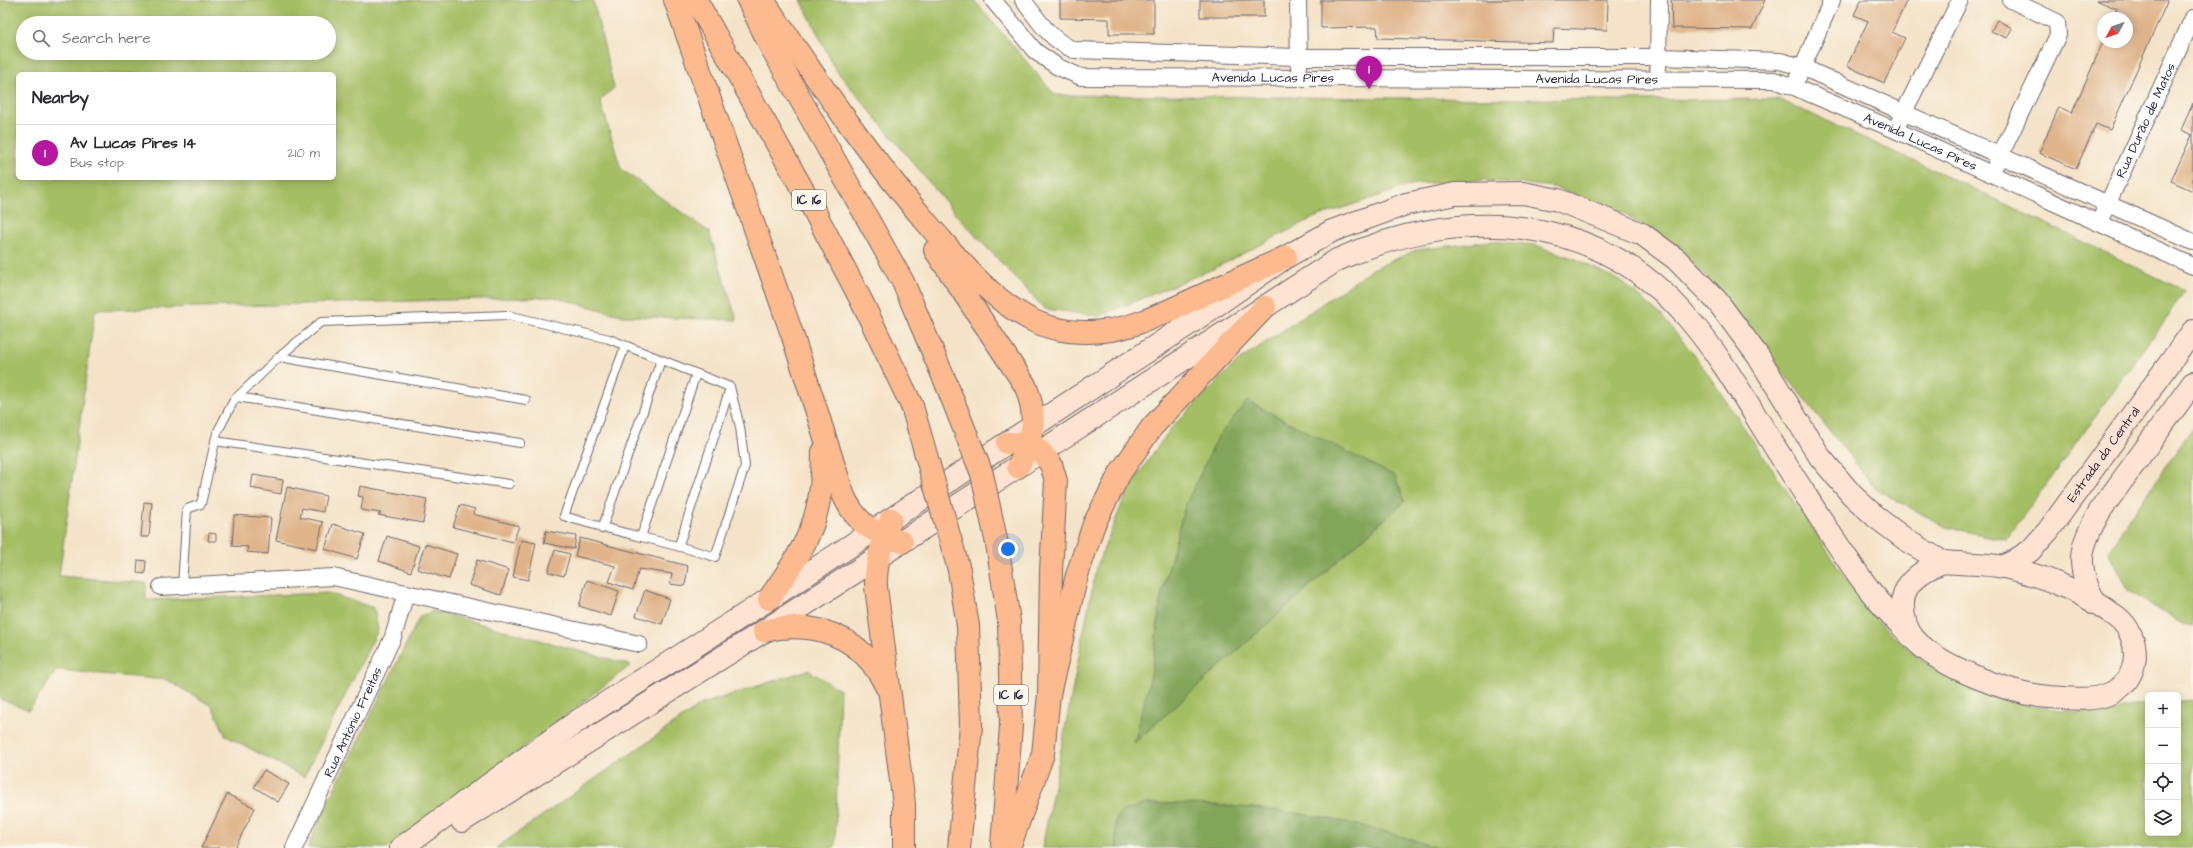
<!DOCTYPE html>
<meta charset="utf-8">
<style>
:root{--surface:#fff;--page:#f2f2f3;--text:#2b2b33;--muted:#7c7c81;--line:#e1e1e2;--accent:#b5179e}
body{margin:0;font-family:"Architects Daughter",sans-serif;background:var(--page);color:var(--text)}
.controls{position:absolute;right:12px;bottom:12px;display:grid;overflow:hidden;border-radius:6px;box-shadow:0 2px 10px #0003}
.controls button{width:36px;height:36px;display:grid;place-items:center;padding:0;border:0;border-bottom:1px solid var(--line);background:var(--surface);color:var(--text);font:20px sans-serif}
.compass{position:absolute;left:2097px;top:12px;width:36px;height:36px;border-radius:50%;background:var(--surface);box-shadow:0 2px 10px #0003;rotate:230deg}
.you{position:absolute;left:1008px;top:549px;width:14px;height:14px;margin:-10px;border:3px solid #fff;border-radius:50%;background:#1a73e8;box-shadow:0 0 0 6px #1a73e833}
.badge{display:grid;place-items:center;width:26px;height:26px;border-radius:50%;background:var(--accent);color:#fff;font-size:13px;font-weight:700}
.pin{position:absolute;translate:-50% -33px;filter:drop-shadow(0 1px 2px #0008)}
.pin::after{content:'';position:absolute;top:21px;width:14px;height:12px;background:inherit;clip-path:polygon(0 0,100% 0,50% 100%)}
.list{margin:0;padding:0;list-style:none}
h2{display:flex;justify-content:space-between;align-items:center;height:52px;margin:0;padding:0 16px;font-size:17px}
h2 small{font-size:13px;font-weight:400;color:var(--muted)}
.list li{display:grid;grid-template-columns:26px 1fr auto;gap:12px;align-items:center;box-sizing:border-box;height:56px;padding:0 16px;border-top:1px solid var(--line)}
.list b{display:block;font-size:15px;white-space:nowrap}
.list p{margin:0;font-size:13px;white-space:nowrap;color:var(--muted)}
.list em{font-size:13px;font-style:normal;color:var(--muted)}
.icon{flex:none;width:22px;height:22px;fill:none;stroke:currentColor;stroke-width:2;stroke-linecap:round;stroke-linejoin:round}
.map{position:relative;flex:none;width:2193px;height:848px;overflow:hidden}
.search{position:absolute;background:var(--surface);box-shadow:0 2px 10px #0003;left:16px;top:16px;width:320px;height:44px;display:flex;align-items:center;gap:10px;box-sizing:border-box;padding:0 14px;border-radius:22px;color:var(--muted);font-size:15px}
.panel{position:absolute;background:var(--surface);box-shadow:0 2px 10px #0003;left:16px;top:72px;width:320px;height:108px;border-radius:6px}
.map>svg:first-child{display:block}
</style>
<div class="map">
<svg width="2193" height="848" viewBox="0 0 2193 848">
<rect width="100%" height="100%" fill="#fbf7ec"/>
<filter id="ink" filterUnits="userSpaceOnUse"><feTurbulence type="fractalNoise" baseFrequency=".025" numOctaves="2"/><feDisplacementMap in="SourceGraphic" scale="8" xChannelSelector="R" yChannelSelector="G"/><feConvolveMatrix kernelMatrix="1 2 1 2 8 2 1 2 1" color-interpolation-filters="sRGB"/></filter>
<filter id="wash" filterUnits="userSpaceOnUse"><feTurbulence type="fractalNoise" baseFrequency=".012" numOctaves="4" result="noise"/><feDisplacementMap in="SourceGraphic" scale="16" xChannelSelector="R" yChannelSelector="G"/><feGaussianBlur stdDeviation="0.9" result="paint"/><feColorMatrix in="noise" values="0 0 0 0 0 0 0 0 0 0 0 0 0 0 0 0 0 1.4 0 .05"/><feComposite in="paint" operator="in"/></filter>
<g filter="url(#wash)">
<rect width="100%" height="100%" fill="#f4e3c8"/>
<g fill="#a4be64" stroke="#637050" fill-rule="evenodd">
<path d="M0,0H593L614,88L600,100L621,169L709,232L737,320L624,316L554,297L95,310L59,576L146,583V600L328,593L374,608L378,630L304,777L226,736L212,706L167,680L57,670L29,710L0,699ZM23,23H329V53H23ZM18,74H334V178H18Z"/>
<polygon points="801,0 974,0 1055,95 1621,100 1778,99 1960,182 2185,291 2006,540 1946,527 1876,489 1726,300 1685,255 1624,213 1554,187 1483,180 1414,184 1313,218 1213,269 1100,316 1045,309 959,218 835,69"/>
<path d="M1491,241L1535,245L1578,260L1622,282L1660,314L1699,361L1870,614L1918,658L1975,691L2023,704L2073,712L2108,711L2148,703V833H2178V702L2193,701V848H1437L1330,819L1250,808L1178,804H1146L1115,822L1117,848H1042L1096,568L1128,489L1171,428L1237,362L1373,269L1416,250ZM1405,501L1135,742L1152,671L1161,597L1185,506Z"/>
<polygon points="2193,427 2193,626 2182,624 2129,591 2108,551"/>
<polygon points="434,611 631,665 393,848 308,848 319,820 420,616"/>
<polygon points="808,670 840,690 835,848 496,848 702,704"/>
</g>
<g fill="#83a55a" stroke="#52644a">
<polygon points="1247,401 1395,476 1405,501 1134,743 1152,671 1161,597 1185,506 1218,437"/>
<path d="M1146,804C1244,802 1344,815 1437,848H1117L1115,822L1122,811Z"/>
</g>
<g id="blocks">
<g fill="#dfb48a">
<polygon points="1060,0 1154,0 1154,34 1109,34 1109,19 1060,18"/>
<rect x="1200" y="0" width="64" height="17"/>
<polygon points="1321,0 1608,0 1607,30 1554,28 1553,43 1378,38 1377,27 1321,28"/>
<polygon points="1671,0 1765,0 1752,29 1672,28"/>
<polygon points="1861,0 1907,0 1892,32 1905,38 1884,83 1847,66 1868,21 1854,15"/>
<polygon points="2096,0 2168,0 2110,130 2096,124 2076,169 2039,153 2059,107 2072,113 2103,42 2127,42 2127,18 2114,18 2117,9"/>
<polygon points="1997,20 2012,28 2007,38 1991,31"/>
<polygon points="2193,103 2193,191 2171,181 2192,135 2181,130"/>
<polygon points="253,475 283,480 281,494 251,488"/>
<polygon points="360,486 427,499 423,523 378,515 381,513 361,510 363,497 358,496"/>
<polygon points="287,487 326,496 323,512 302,508 300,517 323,522 317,549 276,540"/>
<polygon points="144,502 152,503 149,537 141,537"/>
<polygon points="460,505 475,509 473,514 519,526 513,542 453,527"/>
<polygon points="234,515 271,518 268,554 247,552 248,547 232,546"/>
<polygon points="333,524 365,534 357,559 325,549"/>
<polygon points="546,531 576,536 574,549 544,543"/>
<polygon points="209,533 216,534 216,541 208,541"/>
<polygon points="387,536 419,546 411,572 379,561"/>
<polygon points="580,538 688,566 685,586 670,584 672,574 639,569 633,590 609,582 615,566 575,556"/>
<polygon points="521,540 536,543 528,580 513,577"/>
<polygon points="425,544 457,554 449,579 417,569"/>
<polygon points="555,550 570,554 564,576 548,572"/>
<polygon points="138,560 146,561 145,574 137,573"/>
<polygon points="477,560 509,570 501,595 469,585"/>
<polygon points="587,580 619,591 611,616 579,606"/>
<polygon points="645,590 670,599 662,624 636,616"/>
<polygon points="264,770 289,784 278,802 254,787"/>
<polygon points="227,794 255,808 235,848 201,848"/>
</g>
</g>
</g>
<g filter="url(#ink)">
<use href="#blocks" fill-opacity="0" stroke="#6c666c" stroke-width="1"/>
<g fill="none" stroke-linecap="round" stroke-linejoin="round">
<g stroke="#6c666c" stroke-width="10">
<g id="service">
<path d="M625,346L564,516C614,532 665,541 715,557L745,466L740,427L730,387"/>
<polyline points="279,357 526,400"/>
<polyline points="237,397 520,443"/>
<polyline points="215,441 509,484"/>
<polyline points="602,529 661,360"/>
<polyline points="641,537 696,374"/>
<polyline points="679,545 730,388"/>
<polyline points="182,586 187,509 201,504 217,433 234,400 279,357 321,322 507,315 609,339 730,387"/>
</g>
</g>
<g stroke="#6c666c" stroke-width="18">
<g id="minor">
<path id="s1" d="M993,0L1035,51L1058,67L1081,77L1774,80L1794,87L1895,130L2193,266"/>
<path d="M1023,0C1038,20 1050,40 1074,50L1299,57H1659L1780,61L1802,67L2193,242"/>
<polyline points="1298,0 1299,67"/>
<polyline points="1658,68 1659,0"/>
<polyline points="1798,77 1832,0"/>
<polyline points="1899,122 1960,0"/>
<polyline points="1996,164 2058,35 2057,22 2011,0"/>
<path id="s2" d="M2103,214L2193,18"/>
<polyline points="161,587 333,577 639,644"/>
<path id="s3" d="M294,848L393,637L406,593"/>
</g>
</g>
<g stroke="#6c666c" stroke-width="24">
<g id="secondary">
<path d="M1943,562C1963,564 1984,563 2004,567C2043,575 2085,593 2117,617C2143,637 2141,681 2109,694C2090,702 2068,698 2049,697C2011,694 1940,667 1914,639C1906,629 1903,618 1903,605C1902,582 1925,569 1943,562Z"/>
<path id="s4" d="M2004,567L2030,551L2048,531L2193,331"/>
<path d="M2095,603C2075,564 2079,548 2100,511L2193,383"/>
<path d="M462,821L764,631L1337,260C1458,205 1595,211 1687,317C1726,362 1753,414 1785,463C1813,506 1840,552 1872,593C1885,609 1900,624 1914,639"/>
<polyline points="401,848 579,720 769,599 1189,324 1286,257 1332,231 1406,204 1455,194 1523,193 1558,200 1642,234 1676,259 1717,301 1758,356 1820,457 1852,495 1877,518 1909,542 1943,562"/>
</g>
</g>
<g stroke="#6c666c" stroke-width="24">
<g id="trunk">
<path d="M675,0L792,334L843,494C856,524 872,532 902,542"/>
<polyline points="696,0 808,199 861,300 912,406"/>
<polyline points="748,0 770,45 903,282 946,383"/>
<path d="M763,0C816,79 870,157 932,229C960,261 988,296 1026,317C1049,330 1076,334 1103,331C1135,328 1165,312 1194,299C1225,285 1255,271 1286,257"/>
<path d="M935,250L1025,385C1038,416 1034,438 1018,467"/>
<polyline points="1007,443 1029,444 1040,451 1051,464 1056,481 1051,571 1049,694 1043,754 1009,848"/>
<path d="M891,519C883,541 875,563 876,587L904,804V848"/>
<polyline points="997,544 1009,621 1011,726 1002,845"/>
<path d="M769,599C807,544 823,521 823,452"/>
<path d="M764,631C815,619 862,636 886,686"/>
<polyline points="1049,694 1077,575 1094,524 1120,473 1152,427 1265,307"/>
<polyline points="959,848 971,726 968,626 959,570"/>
</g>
</g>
<use href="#service" stroke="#fff" stroke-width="8"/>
<use href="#minor" stroke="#fff" stroke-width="16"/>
<use href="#secondary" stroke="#fee3d2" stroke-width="22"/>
<use href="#trunk" stroke="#fcba8e" stroke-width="22"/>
<g stroke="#6c666c" stroke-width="24" stroke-linecap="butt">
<g id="trunk-bridge">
<polyline points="946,383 982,474 997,544"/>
<polyline points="912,406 959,570"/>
</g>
</g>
<use href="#trunk-bridge" stroke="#fcba8e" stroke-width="22"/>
</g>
</g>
<g text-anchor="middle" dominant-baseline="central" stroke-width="4" stroke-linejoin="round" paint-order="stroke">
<g fill="#fbf7ec" stroke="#636270" stroke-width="1">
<rect x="792" y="190" width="34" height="20" rx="3"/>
<rect x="994" y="685" width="34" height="20" rx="3"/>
</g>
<g font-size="12" font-weight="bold" fill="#22223b">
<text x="809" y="200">IC 16</text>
<text x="1011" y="695">IC 16</text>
</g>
<g font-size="13" fill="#22223b" stroke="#fbf7ec">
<text stroke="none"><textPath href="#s1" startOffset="311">Avenida Lucas Pires</textPath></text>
<text stroke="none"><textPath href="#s1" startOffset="635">Avenida Lucas Pires</textPath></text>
<text stroke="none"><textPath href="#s2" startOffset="103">Rua Durão de Matos</textPath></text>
<text stroke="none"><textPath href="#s1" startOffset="971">Avenida Lucas Pires</textPath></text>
<text stroke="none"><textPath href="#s4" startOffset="152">Estrada da Central</textPath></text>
<text stroke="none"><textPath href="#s3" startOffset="139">Rua António Freitas</textPath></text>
</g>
</g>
</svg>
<div class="controls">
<button>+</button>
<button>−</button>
<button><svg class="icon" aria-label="locate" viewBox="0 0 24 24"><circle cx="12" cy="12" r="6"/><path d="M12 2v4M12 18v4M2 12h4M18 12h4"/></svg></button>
<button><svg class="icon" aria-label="layers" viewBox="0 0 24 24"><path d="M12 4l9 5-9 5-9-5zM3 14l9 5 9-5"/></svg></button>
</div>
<svg class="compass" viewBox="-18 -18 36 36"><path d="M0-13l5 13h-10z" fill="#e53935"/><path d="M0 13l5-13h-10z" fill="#7c7c81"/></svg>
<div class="you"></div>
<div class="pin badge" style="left:1369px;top:89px">1</div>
<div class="search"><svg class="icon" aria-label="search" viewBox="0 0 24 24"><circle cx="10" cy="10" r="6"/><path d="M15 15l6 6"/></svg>Search here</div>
<section class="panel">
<h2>Nearby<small></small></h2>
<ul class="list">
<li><span class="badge">1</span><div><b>Av Lucas Pires 14</b><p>Bus stop</p></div><em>210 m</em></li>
</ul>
</section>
</div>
